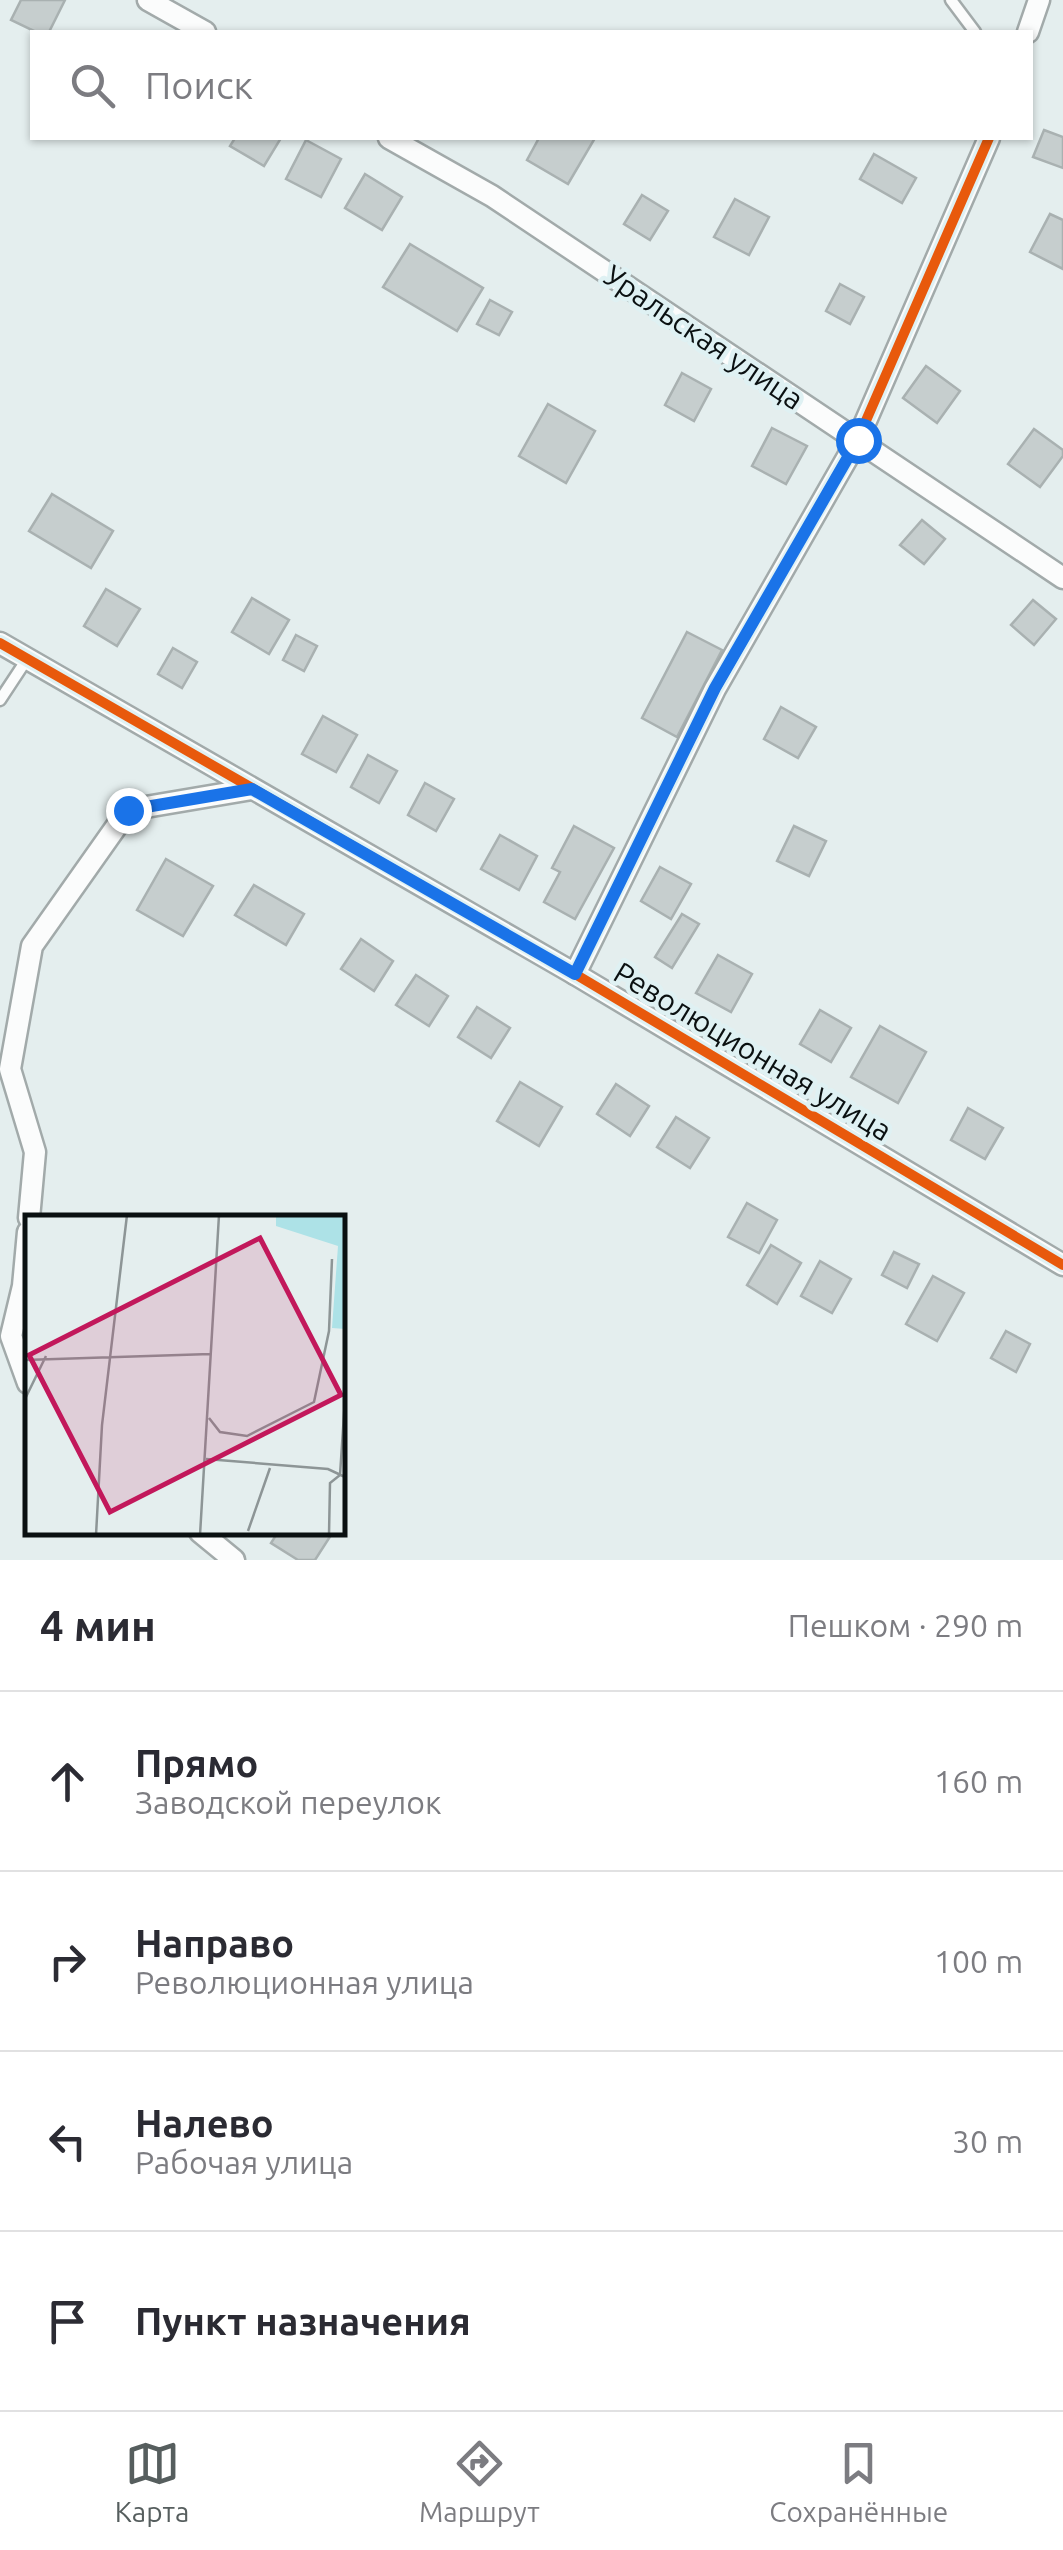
<!DOCTYPE html>
<html lang="ru">
<meta charset="utf-8">
<style>
:root{--surface:#fff;--page:#f2f2f3;--text:#2b2b33;--muted:#7c7c81;--line:#e1e1e2;--accent:#565e5e}
body{margin:0;font-family:Ubuntu,sans-serif;background:var(--page);color:var(--text)}
.stop{position:absolute;width:30px;height:30px;margin:-22px;border:8px solid #1a73e8;border-radius:50%;background:#fff}
.stop.end{background:#1a73e8;border-color:#fff;box-shadow:0 2px 10px #0008}
.list{margin:0;padding:0;list-style:none}
h2{display:flex;justify-content:space-between;align-items:center;height:130px;margin:0;padding:0 40px;font-size:42px}
h2 small{font-size:32px;font-weight:400;color:var(--muted)}
.list li{display:grid;grid-template-columns:65px 1fr auto;gap:30px;align-items:center;box-sizing:border-box;height:180px;padding:0 40px;border-top:2px solid var(--line)}
.list b{display:block;font-size:38px;white-space:nowrap}
.list p{margin:0;font-size:32px;white-space:nowrap;color:var(--muted)}
.list em{font-size:32px;font-style:normal;color:var(--muted)}
.icon{flex:none;width:55px;height:55px;fill:none;stroke:currentColor;stroke-width:2;stroke-linecap:round;stroke-linejoin:round}
.map{position:relative;flex:none;width:1063px;height:1560px;overflow:hidden}
.search{position:absolute;background:var(--surface);box-shadow:0 2px 8px #0004;left:30px;right:30px;top:30px;height:110px;display:flex;align-items:center;gap:25px;box-sizing:border-box;padding:0 35px;border-radius:0px;color:var(--muted);font-size:38px}
.sheet{height:850px;background:var(--surface)}
nav{display:flex;justify-content:space-around;align-items:center;box-sizing:border-box;height:140px;border-top:2px solid var(--line);background:var(--surface);font-size:28px;color:var(--muted)}
nav a{display:grid;justify-items:center;gap:5px}
nav .on{color:var(--accent)}
.map>svg:first-child{display:block}
</style>
<div class="map">
<svg width="1063" height="1560" viewBox="0 0 1063 1560">
<rect width="100%" height="100%" fill="#e4eeee"/>
<g fill="#c6cece" stroke="#a9b1b1" stroke-width="2.5">
<polygon points="21,0 65,0 49,32 36,32 11,20"/>
<polygon points="1044,130 1063,137 1063,168 1033,157"/>
<polygon points="235,138 281,138 264,166 230,146"/>
<polygon points="539,138 595,138 568,184 527,160"/>
<polygon points="306,140 341,159 321,197 286,179"/>
<polygon points="874,154 916,178 902,203 860,179"/>
<polygon points="365,174 402,197 382,230 345,208"/>
<polygon points="642,195 668,211 650,240 624,224"/>
<polygon points="735,199 769,217 749,255 714,237"/>
<polygon points="1050,214 1063,220 1063,269 1030,252"/>
<polygon points="410,244 483,288 457,331 383,287"/>
<polygon points="840,284 864,297 850,324 826,311"/>
<polygon points="490,300 512,312 499,335 477,324"/>
<polygon points="926,366 960,391 937,423 903,398"/>
<polygon points="682,373 711,389 694,421 665,405"/>
<polygon points="548,404 595,431 566,483 519,456"/>
<polygon points="772,428 807,446 786,484 752,466"/>
<polygon points="1034,429 1063,450 1063,456 1040,487 1008,464"/>
<polygon points="52,494 113,531 91,568 29,531"/>
<polygon points="922,520 945,539 924,564 900,545"/>
<polygon points="106,589 140,609 117,646 84,626"/>
<polygon points="252,598 289,620 269,654 232,632"/>
<polygon points="1033,600 1056,619 1034,645 1011,625"/>
<polygon points="687,632 722,650 677,737 642,718"/>
<polygon points="296,635 317,646 304,671 283,660"/>
<polygon points="173,648 197,662 182,688 158,674"/>
<polygon points="781,707 816,727 798,758 764,739"/>
<polygon points="323,716 357,735 336,772 302,754"/>
<polygon points="368,755 397,771 379,803 351,787"/>
<polygon points="425,783 454,799 436,831 408,815"/>
<polygon points="574,826 614,848 575,919 544,902 560,872 552,868"/>
<polygon points="794,826 826,841 809,876 777,861"/>
<polygon points="500,835 537,856 519,890 481,869"/>
<polygon points="166,859 213,886 183,936 137,910"/>
<polygon points="660,867 691,884 671,919 641,901"/>
<polygon points="254,885 304,914 286,945 235,915"/>
<polygon points="682,914 699,924 672,968 655,957"/>
<polygon points="361,939 393,961 374,991 341,969"/>
<polygon points="718,955 752,974 731,1012 696,993"/>
<polygon points="416,975 448,996 429,1026 396,1005"/>
<polygon points="477,1007 510,1028 491,1058 458,1037"/>
<polygon points="820,1010 851,1028 831,1062 800,1044"/>
<polygon points="880,1026 926,1052 898,1103 851,1077"/>
<polygon points="520,1082 562,1107 539,1146 497,1121"/>
<polygon points="616,1084 649,1106 630,1136 597,1114"/>
<polygon points="968,1108 1003,1128 985,1159 951,1140"/>
<polygon points="676,1117 709,1138 690,1168 657,1147"/>
<polygon points="747,1203 777,1220 759,1253 728,1237"/>
<polygon points="771,1245 801,1263 777,1304 747,1285"/>
<polygon points="894,1252 919,1264 907,1288 882,1275"/>
<polygon points="820,1261 851,1279 832,1313 801,1296"/>
<polygon points="933,1276 964,1293 937,1341 906,1324"/>
<polygon points="1006,1331 1030,1344 1016,1372 991,1358"/>
<polygon points="278,1532 333,1532 315,1560 298,1560 271,1543"/>
</g>
<g fill="none" stroke-linecap="round" stroke-linejoin="round">
<g stroke="#a2aaaa" stroke-width="15">
<g id="lane">
<polyline points="951,0 975,32"/>
<polyline points="0,700 27,659"/>
</g>
</g>
<g stroke="#a2aaaa" stroke-width="25">
<g id="street">
<polyline points="148,0 205,32"/>
<polyline points="1028,32 1039,0"/>
<polyline points="389,138 492,196 1063,578"/>
<polyline points="0,643 575,974 1063,1265"/>
<polyline points="575,974 715,689 858,439 989,138"/>
<polyline points="29,1218 35,1152 10,1069 32,946 128,810 252,789"/>
<polyline points="28,1232 23,1286 11,1336 28,1383"/>
<polyline points="200,1532 234,1560"/>
</g>
</g>
<use href="#lane" stroke="#fbfcfc" stroke-width="10"/>
<use href="#street" stroke="#fbfcfc" stroke-width="20"/>
<g stroke="#dff1f3" stroke-width="16">
<g id="cycleway">
<polyline points="0,643 575,974 1063,1265"/>
<polyline points="575,974 715,689 858,439 989,138"/>
</g>
</g>
<use href="#cycleway" stroke="#e8590c" stroke-width="10"/>
</g>
<g fill="none" stroke-linecap="round" stroke-linejoin="round">
<polyline stroke="#1a73e8" stroke-width="12" points="128,810 252,789 575,974 715,688 858,440"/>
</g>
<g text-anchor="middle" dominant-baseline="central" stroke-width="9" stroke-linejoin="round" paint-order="stroke">
<g font-size="30" fill="#0a1011" stroke="#dff1f3">
<text transform="translate(704 337) rotate(34)">Уральская улица</text>
<text transform="translate(753 1051) rotate(31)">Революционная улица</text>
</g>
</g>
<g transform="translate(25 1215)">
<rect width="320" height="320" fill="#e4eeee"/>
<path d="M251,0H320V114L307,113L313,31L251,11Z" fill="#ade2e7"/>
<path fill="none" stroke="#8d9596" stroke-width="2.5" d="M0,145L185,139M0,184L21,141M184,203L195,217L222,221L289,187L304,116L307,44M181,244L303,254L320,262M315,260L320,184M223,316L245,253M71,320L77,210L102,0M175,320L194,0M304,320L305,268L315,260"/>
<path fill="#c2185b" fill-opacity="0.15" stroke="#c2185b" stroke-width="5" d="M235,23L316,180L85,297L4,140Z"/>
<rect width="320" height="320" fill="none" stroke="#0a1011" stroke-width="5"/>
</g>
</svg>
<div class="stop" style="left:858px;top:440px"></div>
<div class="stop end" style="left:128px;top:810px"></div>
<div class="search"><svg class="icon" aria-label="search" viewBox="0 0 24 24"><circle cx="10" cy="10" r="6"/><path d="M15 15l6 6"/></svg>Поиск</div>
</div>
<section class="sheet">
<h2>4 мин<small>Пешком · 290 m</small></h2>
<ul class="list">
<li><svg class="icon" aria-label="ahead" viewBox="0 0 24 24"><path d="M12 20V5M6 11l6-6 6 6"/></svg><div><b>Прямо</b><p>Заводской переулок</p></div><em>160 m</em></li>
<li><svg class="icon" aria-label="right" viewBox="0 0 24 24"><path d="M7 20v-9h11M14 6l5 5-5 5"/></svg><div><b>Направо</b><p>Революционная улица</p></div><em>100 m</em></li>
<li><svg class="icon" aria-label="left" viewBox="0 0 24 24"><path d="M17 20v-9H6M10 6l-5 5 5 5"/></svg><div><b>Налево</b><p>Рабочая улица</p></div><em>30 m</em></li>
<li><svg class="icon" aria-label="arrive" viewBox="0 0 24 24"><path d="M6 21V4h12l-3 4 3 4H6"/></svg><div><b>Пункт назначения</b></div></li>
</ul>
</section>
<nav>
<a class="on"><svg class="icon" aria-label="map" viewBox="0 0 24 24"><path d="M3 6l6-2 6 2 6-2v14l-6 2-6-2-6 2zM9 4v14M15 6v14"/></svg>Карта</a>
<a><svg class="icon" aria-label="directions" viewBox="0 0 24 24"><path d="M12 3l9 9-9 9-9-9zM9 14v-3h6M13 9l2 2-2 2"/></svg>Маршрут</a>
<a><svg class="icon" aria-label="saved" viewBox="0 0 24 24"><path d="M7 4h10v16l-5-4-5 4z"/></svg>Сохранённые</a>
</nav>
